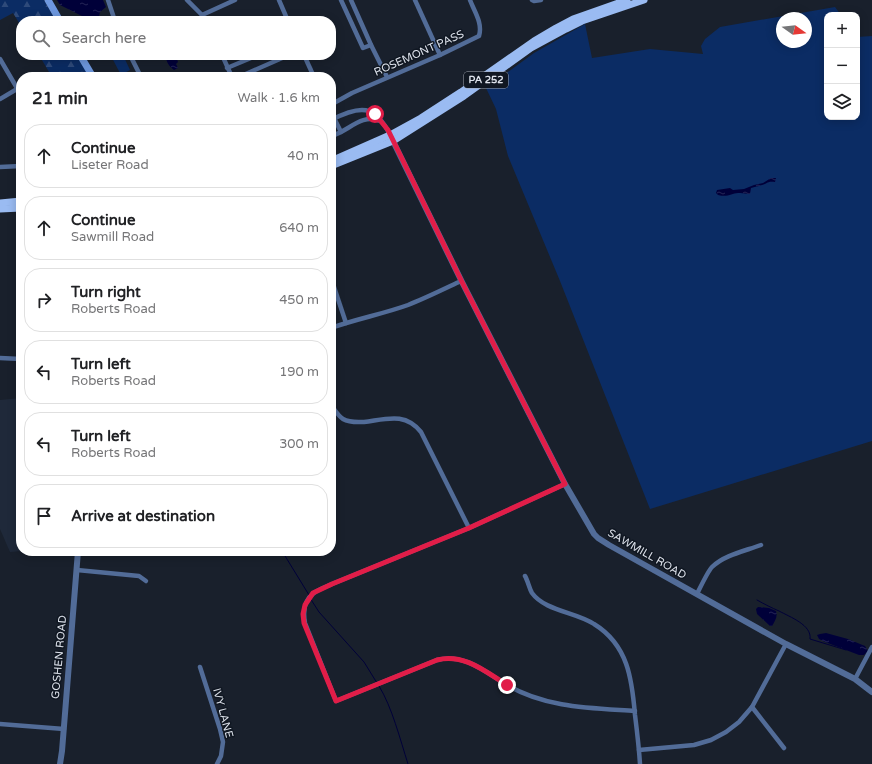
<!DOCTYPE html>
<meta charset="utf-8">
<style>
:root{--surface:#fff;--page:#f6f6f6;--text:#202124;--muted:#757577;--line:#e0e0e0}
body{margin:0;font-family:"Varela Round",sans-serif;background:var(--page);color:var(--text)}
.controls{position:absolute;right:12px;top:12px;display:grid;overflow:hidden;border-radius:8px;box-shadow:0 2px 10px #0003}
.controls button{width:36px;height:36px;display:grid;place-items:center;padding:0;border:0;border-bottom:1px solid var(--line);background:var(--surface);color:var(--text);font:20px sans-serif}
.compass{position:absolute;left:776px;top:12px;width:36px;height:36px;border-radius:50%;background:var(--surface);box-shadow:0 2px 10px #0003;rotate:105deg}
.stop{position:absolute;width:12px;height:12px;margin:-9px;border:3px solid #e11d48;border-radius:50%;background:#fff}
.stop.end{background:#e11d48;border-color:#fff;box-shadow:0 1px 4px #0008}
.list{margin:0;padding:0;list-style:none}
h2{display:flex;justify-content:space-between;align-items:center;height:52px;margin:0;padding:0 16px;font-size:17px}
h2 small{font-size:13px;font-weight:400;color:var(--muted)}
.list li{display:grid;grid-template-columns:26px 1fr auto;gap:12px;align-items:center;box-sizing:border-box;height:64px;margin:0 8px 8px;padding:0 8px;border:1px solid var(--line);border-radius:16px}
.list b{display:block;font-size:15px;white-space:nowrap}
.list p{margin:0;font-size:13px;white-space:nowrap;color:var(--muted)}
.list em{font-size:13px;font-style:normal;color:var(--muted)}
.icon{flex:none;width:22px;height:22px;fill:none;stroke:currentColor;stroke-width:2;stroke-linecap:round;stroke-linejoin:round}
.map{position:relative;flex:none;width:872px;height:764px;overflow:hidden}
.search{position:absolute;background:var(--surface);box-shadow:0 2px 10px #0003;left:16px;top:16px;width:320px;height:44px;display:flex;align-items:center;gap:10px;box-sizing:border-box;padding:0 14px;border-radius:16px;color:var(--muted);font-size:15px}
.panel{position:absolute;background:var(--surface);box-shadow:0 2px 10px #0003;left:16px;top:72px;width:320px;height:484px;border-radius:16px}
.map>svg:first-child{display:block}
</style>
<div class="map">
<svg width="872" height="764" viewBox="0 0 872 764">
<defs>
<pattern id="forest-firs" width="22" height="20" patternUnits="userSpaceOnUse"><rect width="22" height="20" fill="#0b2c64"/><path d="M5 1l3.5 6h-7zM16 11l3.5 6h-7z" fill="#2e4a7a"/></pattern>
<pattern id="water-ripples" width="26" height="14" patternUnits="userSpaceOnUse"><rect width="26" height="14" fill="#000039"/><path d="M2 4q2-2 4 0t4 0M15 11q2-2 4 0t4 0" fill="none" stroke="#252556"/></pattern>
</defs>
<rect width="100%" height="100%" fill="#19202c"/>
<polygon fill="#1f293a" points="21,398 21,551 10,552 0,529 0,400"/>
<g fill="#0b2c64" fill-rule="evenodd">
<path d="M835,7L841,15H827V117H857V37L872,36V441L650,509L560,281L508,156L496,109L486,88L534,53L585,24L592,58L650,49L703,54L701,46L705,39L720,27ZM782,18H806V42H782Z"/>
<polygon points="113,55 123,55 130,70 121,75 111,56"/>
<polygon points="19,513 21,513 21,538 18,538"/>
</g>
<g fill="url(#forest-firs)">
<polygon points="0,0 44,0 56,21 21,21 21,26 13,13 0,20"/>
<polygon points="39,55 76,55 90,77 52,77"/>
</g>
<g fill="url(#water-ripples)">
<polygon points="57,0 103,0 106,7 100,12 98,21 96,21 91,18 86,18 60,5"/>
<path d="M168,55H171L172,58L176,56L178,62L176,64L178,68L174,70C169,66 166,62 166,56Z"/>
<path d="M771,178H776L775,182C766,181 768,184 762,185C757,187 757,186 751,188L750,194C746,194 743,193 740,193C732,192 729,198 718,195L716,193L717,190L730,188L733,190L744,189L754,185L763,183Z"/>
<path d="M758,607L769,608L776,611C778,616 775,621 772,626H770L757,614L756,609Z"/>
<polygon points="826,633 848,639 865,646 868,651 864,655 859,655 825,642 819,639 817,635 820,634"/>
</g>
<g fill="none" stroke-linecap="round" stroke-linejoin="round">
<g stroke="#000039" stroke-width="1">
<polyline points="282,551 309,595"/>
<polyline points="310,598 319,612 364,662 377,683"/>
<path d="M757,600C764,604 772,608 779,611C790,617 812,625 810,639L846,650"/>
<path d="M379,686C392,707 400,739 408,764"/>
</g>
<g stroke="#526c98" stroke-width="4.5">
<polyline points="108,0 115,21"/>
<polyline points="187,0 202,15 205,21"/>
<polyline points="279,0 288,21"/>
<polyline points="341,0 363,48 371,45"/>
<polyline points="351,0 371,45 387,77"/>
<polyline points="415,0 440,55"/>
<polyline points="532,0 534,1 541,0"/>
<polyline points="202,15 235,0"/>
<polyline points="130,55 141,77"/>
<polyline points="222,55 232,77"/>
<polyline points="304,55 314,77"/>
<polyline points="0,59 21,95"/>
<polyline points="227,68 258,55"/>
<polyline points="239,77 289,55"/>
<polyline points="0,99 17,89"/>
<path d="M331,102L334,103L352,93L440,55L479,36C483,23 474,11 470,0"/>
<polyline points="334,118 341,132"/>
<path d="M331,120C360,105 375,104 390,135"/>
<path d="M331,136C348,132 361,113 380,121"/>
<polyline points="0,167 21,166"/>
<polyline points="331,278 346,323"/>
<path d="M331,328C356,319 383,314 408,305C426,298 444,289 461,281"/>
<polyline points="0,358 21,359"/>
<path d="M331,405C335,410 338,416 343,419C350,423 357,422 364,422C387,419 405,412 421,432L469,528"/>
<path d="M565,484L469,528L332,584C326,587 319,589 314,593C304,600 303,612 305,623L336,701L437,660C465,653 485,672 507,685C546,708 591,708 635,711"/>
<polyline points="77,570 139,576 146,581"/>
<path d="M525,576C528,581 529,588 532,593C545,611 576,612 594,624C628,645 632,679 635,715C637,731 639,748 640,764"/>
<path d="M697,594C700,588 708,571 712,567C724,555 745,551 761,545"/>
<polyline points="200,667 220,729 223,742 221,756 217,764"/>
<polyline points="855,679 872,647"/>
<polyline points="752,707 784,748"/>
<polyline points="0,724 64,729"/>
<polyline points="639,750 694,745 711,740 726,732 739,722 752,707 786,644"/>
</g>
<g stroke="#526c98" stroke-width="6">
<polyline points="391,137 462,282 565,484 594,534 598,538 609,545 786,644 855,679 872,692"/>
<polyline points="60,764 62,751 78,551"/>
</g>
<g stroke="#6e98df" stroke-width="7">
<polyline points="48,0 60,21"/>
<polyline points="80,55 93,77"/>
</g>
<g stroke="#9abbf2" stroke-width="7">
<polyline points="331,161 390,135 421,118 461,92 534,41 556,28 573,19 627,0"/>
<polyline points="331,166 393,141 464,96 531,48 566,29 582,21 644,0"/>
<polyline points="0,203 21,201"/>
<polyline points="0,209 21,208"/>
</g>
</g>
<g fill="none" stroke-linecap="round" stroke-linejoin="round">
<path stroke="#e11d48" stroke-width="5" d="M375,114L388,130L462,282L565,484L469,528L332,584L313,593L305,605L303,614L304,623L336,701L437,660C464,653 486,672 507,685"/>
</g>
<g text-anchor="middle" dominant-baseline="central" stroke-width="3" stroke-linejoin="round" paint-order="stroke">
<rect fill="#101722" stroke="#a0a5af" stroke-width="1" x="464" y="72" width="44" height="16" rx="3"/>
<g font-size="10" font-weight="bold" fill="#dde2eb">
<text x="486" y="80">PA 252</text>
</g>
<g font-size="11" fill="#dde2eb" stroke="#101722">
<text transform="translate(419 53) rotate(-24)">ROSEMONT PASS</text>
<text transform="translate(647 554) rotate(30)">SAWMILL ROAD</text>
<text transform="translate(59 657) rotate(-85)">GOSHEN ROAD</text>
<text transform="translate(223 713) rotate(75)">IVY LANE</text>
</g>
</g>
</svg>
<div class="controls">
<button>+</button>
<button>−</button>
<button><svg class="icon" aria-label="layers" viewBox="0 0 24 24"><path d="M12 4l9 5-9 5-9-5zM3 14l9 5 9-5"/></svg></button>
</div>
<svg class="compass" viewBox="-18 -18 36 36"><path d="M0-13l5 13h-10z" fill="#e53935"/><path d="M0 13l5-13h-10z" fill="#757577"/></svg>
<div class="stop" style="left:375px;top:114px"></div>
<div class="stop end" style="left:507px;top:685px"></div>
<div class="search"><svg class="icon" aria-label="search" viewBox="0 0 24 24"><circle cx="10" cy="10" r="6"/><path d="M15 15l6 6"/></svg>Search here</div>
<section class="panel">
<h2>21 min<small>Walk · 1.6 km</small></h2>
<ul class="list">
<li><svg class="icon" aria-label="ahead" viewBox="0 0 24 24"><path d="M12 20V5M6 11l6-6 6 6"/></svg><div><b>Continue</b><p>Liseter Road</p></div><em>40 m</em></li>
<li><svg class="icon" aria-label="ahead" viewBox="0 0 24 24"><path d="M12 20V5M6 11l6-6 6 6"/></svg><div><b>Continue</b><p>Sawmill Road</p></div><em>640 m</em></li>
<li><svg class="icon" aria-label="right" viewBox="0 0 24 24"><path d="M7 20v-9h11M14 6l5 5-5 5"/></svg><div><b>Turn right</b><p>Roberts Road</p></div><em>450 m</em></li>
<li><svg class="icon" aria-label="left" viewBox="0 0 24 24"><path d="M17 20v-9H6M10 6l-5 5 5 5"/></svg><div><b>Turn left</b><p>Roberts Road</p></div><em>190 m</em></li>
<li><svg class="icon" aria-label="left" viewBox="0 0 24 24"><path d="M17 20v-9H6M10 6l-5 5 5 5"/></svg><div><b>Turn left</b><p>Roberts Road</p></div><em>300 m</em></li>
<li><svg class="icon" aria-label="arrive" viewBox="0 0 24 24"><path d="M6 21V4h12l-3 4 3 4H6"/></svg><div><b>Arrive at destination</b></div></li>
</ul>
</section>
</div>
